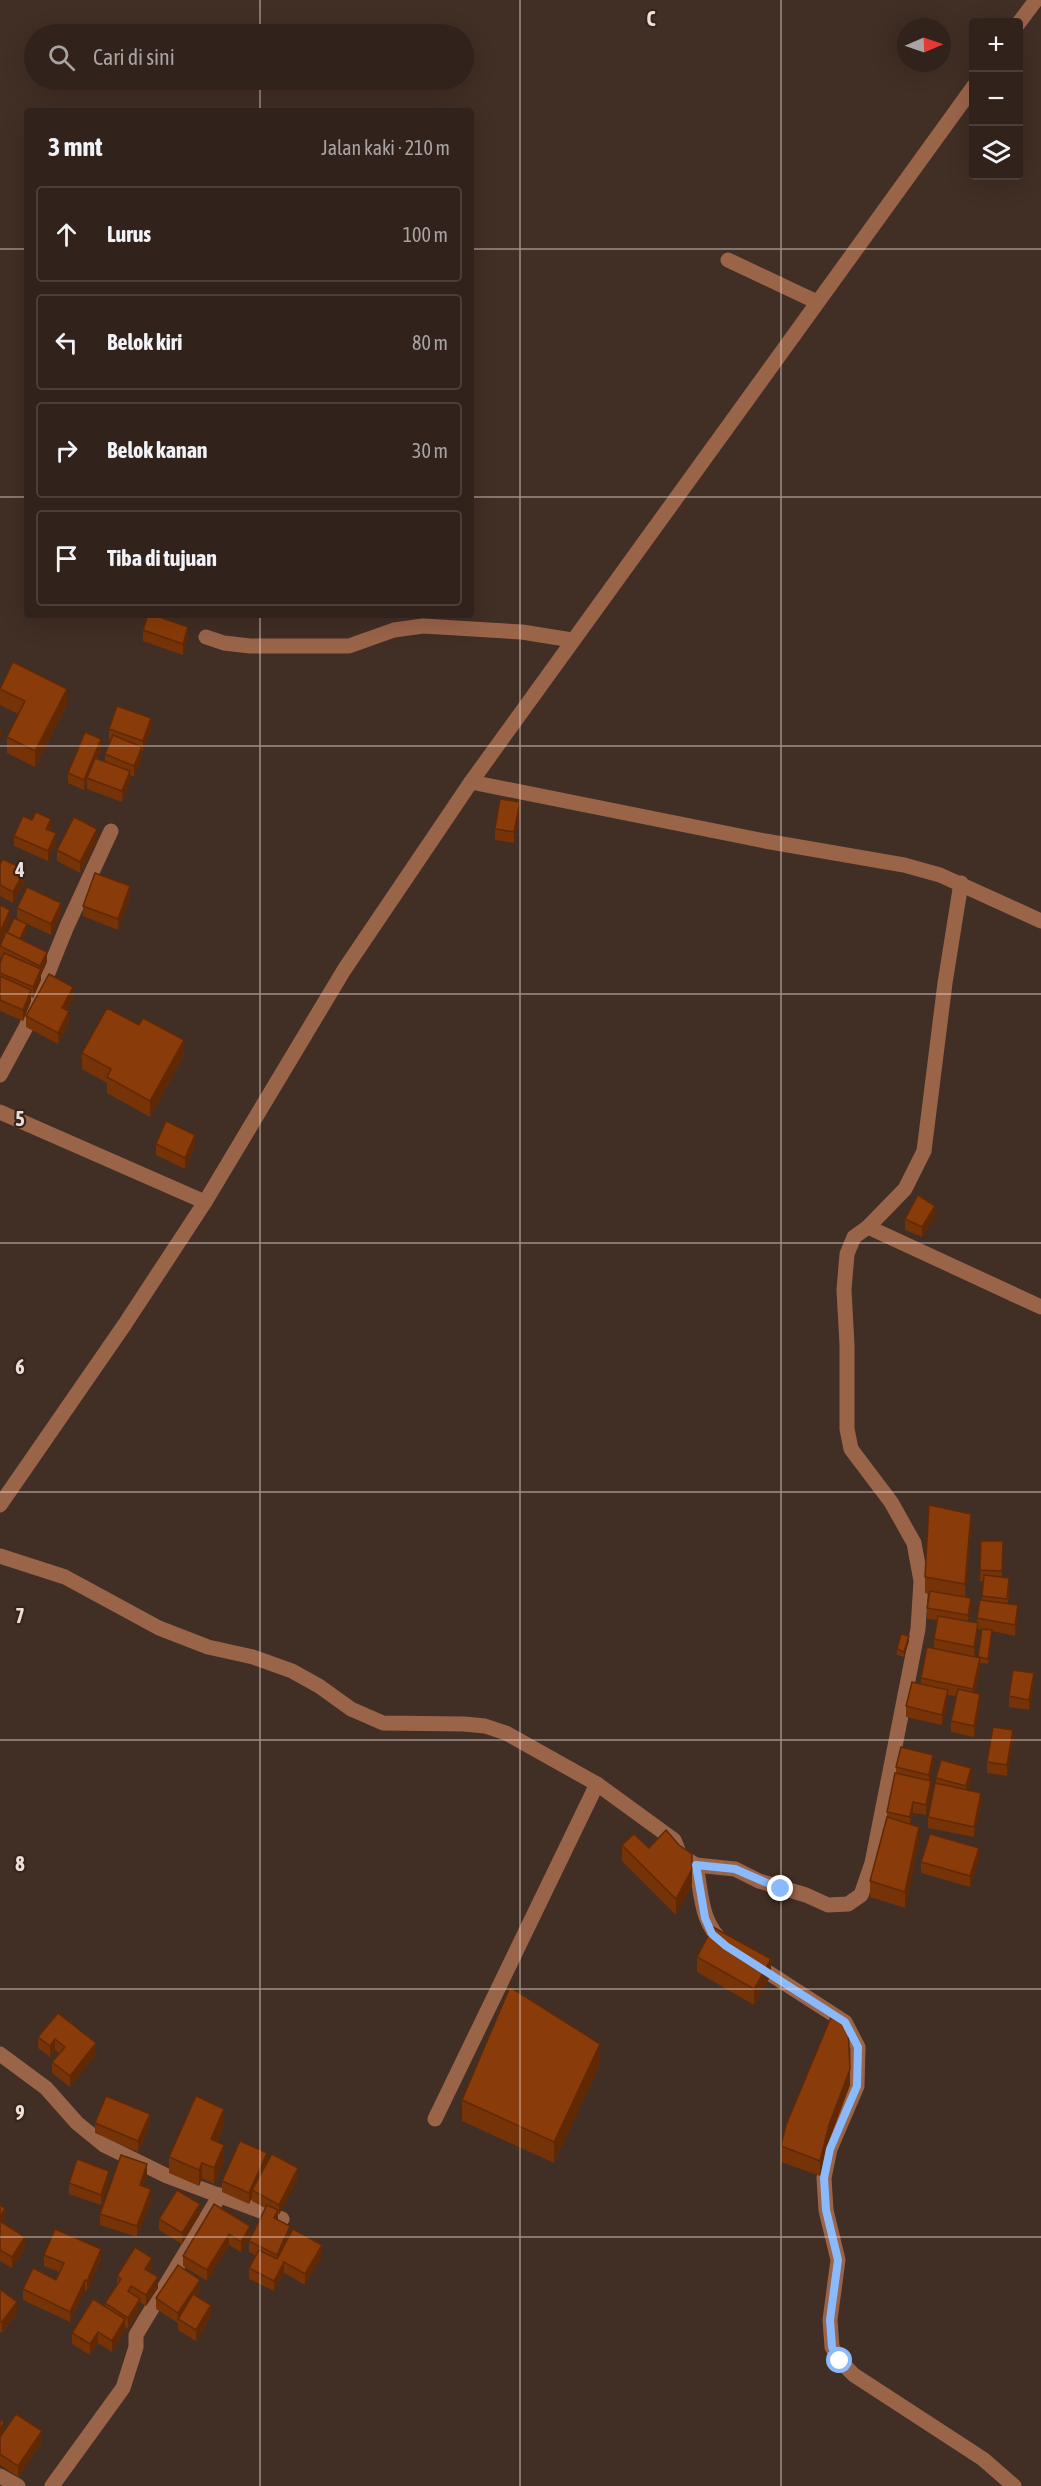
<!DOCTYPE html>
<html lang="id">
<meta charset="utf-8">
<style>
:root{--surface:#31221c;--page:#3d2f29;--text:#f1f3f6;--muted:#a8a4a3;--line:#4c3f3b}
body{margin:0;font-family:"Asap Condensed",sans-serif;background:var(--page);color:var(--text)}
.controls{position:absolute;right:18px;top:18px;display:grid;overflow:hidden;border-radius:6px;box-shadow:0 6px 24px #0002}
.controls button{width:54px;height:54px;display:grid;place-items:center;padding:0;border:0;border-bottom:2px solid var(--line);background:var(--surface);color:var(--text);font:30px sans-serif}
.compass{position:absolute;left:897px;top:18px;width:54px;height:54px;border-radius:50%;background:var(--surface);box-shadow:0 6px 24px #0002;rotate:88deg}
.stop{position:absolute;width:18px;height:18px;margin:-14px;border:4px solid #8abafc;border-radius:50%;background:#fff}
.stop.end{background:#8abafc;border-color:#fff;box-shadow:0 2px 6px #0008}
.list{margin:0;padding:0;list-style:none}
h2{display:flex;justify-content:space-between;align-items:center;height:78px;margin:0;padding:0 24px;font-size:26px}
h2 small{font-size:20px;font-weight:400;color:var(--muted)}
.list li{display:grid;grid-template-columns:39px 1fr auto;gap:18px;align-items:center;box-sizing:border-box;height:96px;margin:0 12px 12px;padding:0 12px;border:2px solid var(--line);border-radius:6px}
.list b{display:block;font-size:22px;white-space:nowrap}
.list em{font-size:20px;font-style:normal;color:var(--muted)}
.icon{flex:none;width:33px;height:33px;fill:none;stroke:currentColor;stroke-width:2;stroke-linecap:round;stroke-linejoin:round}
.map{position:relative;flex:none;width:1041px;height:2486px;overflow:hidden}
.search{position:absolute;background:var(--surface);box-shadow:0 6px 24px #0002;left:24px;top:24px;width:450px;height:66px;display:flex;align-items:center;gap:15px;box-sizing:border-box;padding:0 21px;border-radius:33px;color:var(--muted);font-size:22px}
.panel{position:absolute;background:var(--surface);box-shadow:0 6px 24px #0002;left:24px;top:108px;width:450px;height:510px;border-radius:6px}
.map>svg:first-child{display:block}
</style>
<div class="map">
<svg width="1041" height="2486" viewBox="0 0 1041 2486">
<rect width="100%" height="100%" fill="#412e25"/>
<g fill="none" stroke-linecap="round" stroke-linejoin="round">
<g stroke="#9a6449" stroke-width="15">
<polyline points="1018,24 1036,0"/>
<polyline points="728,260 817,302"/>
<polyline points="206,637 224,643 250,646 349,646 394,630 423,626 522,632 572,640"/>
<polyline points="471,782 765,841 904,865 940,875 1041,921"/>
<polyline points="0,1075 26,1027 67,926 111,831"/>
<polyline points="0,1112 205,1202"/>
<polyline points="868,1227 1041,1307"/>
<polyline points="0,1505 125,1324 205,1202 344,970 471,782 974,86"/>
<path d="M0,1556L65,1577L159,1628L208,1647L253,1657L292,1671L319,1686L351,1709L383,1723L464,1724L485,1726L506,1733L597,1784L674,1840L680,1855L696,1865C702,1895 700,1923 725,1944"/>
<polyline points="696,1865 735,1869 759,1881 806,1895 828,1905 848,1904 861,1895 872,1863 918,1629 921,1581 914,1543 891,1502 851,1449 847,1429 847,1345 844,1290 847,1254 854,1237 868,1227 905,1189 924,1151 945,983 961,883"/>
<polyline points="755,1964 845,2022 858,2047 857,2086 830,2149 824,2178 826,2210 838,2260 830,2320 832,2347 840,2361 854,2375 983,2459 1014,2486"/>
<polyline points="0,2054 46,2088 77,2123 104,2145 167,2176 282,2219"/>
<polyline points="435,2119 597,1784"/>
<polyline points="0,2476 18,2486"/>
<polyline points="52,2486 123,2388 136,2347 136,2335 220,2195"/>
</g>
</g>
<g fill="#763308" fill-rule="evenodd">
<polygon points="165,615 165,619 188,638 183,655 143,641 143,630"/>
<polygon points="0,688 67,705 35,767 7,753 7,737 18,714 0,705"/>
<polygon points="109,729 151,729 143,751 142,751 142,758 134,777 130,775 130,782 122,802 87,789 87,782 84,790 68,783 68,773 101,750 97,759 105,761 105,754 110,740 109,740"/>
<polygon points="520,813 514,843 495,840 495,829"/>
<polygon points="51,830 56,844 48,861 14,846 14,836"/>
<polygon points="97,840 80,873 57,861 57,850"/>
<polygon points="0,864 25,881 13,903 0,896"/>
<polygon points="130,897 118,930 83,916 83,906"/>
<polygon points="17,908 61,914 51,935 17,919"/>
<polygon points="27,929 22,940 47,962 41,975 41,980 33,998 31,997 31,1001 23,1021 0,1011 0,963 2,958 0,957 0,945 7,933"/>
<polygon points="73,998 67,1010 69,1022 58,1044 26,1027 26,1016"/>
<polygon points="82,1053 184,1056 150,1117 107,1093 107,1083 82,1069"/>
<polygon points="156,1144 195,1146 185,1169 156,1155"/>
<polygon points="935,1217 922,1237 905,1230 905,1219"/>
<path d="M971,1530L965,1597L971,1609L969,1621L977,1623V1618L982,1601L983,1581H980L981,1541H1003L1002,1577L1009,1588L1008,1604L1018,1616L1015,1636L992,1631L988,1664L980,1663V1669L975,1692L980,1705L974,1737L951,1732V1721L956,1696L948,1695V1701L942,1725L906,1717V1706L921,1684V1678L934,1648V1639L937,1620L927,1619V1608L929,1594L925,1593V1577ZM978,1629L982,1630L978,1658L974,1657Z"/>
<polygon points="909,1641 904,1657 897,1655 897,1649"/>
<polygon points="1034,1684 1029,1710 1009,1707 1009,1696"/>
<polygon points="1013,1740 1007,1776 987,1773 987,1762"/>
<polygon points="933,1766 930,1780 931,1791 926,1815 913,1813 910,1825 919,1843 905,1908 870,1897 870,1881 887,1817 887,1812 896,1774 896,1767"/>
<polygon points="936,1778 971,1778 968,1790 981,1803 974,1837 928,1828 928,1817 936,1783"/>
<polygon points="622,1845 649,1848 692,1885 676,1915 622,1861"/>
<polygon points="979,1859 970,1887 921,1873 921,1862"/>
<polygon points="697,1957 771,1975 754,2005 697,1972"/>
<polygon points="58,2013 96,2054 70,2087 52,2073 52,2062 59,2053 55,2050 50,2057 38,2048 38,2037"/>
<polygon points="600,2065 554,2163 462,2121 462,2100"/>
<polygon points="850,2085 829,2141 820,2176 781,2162 781,2146"/>
<polygon points="95,2123 150,2125 138,2152 95,2133"/>
<polygon points="224,2125 217,2142 224,2161 214,2184 202,2178 199,2186 169,2173 169,2157"/>
<polygon points="267,2161 298,2179 278,2215 278,2221 290,2233 322,2256 305,2285 284,2273 274,2291 249,2279 249,2268 256,2256 249,2252 249,2241 265,2208 252,2201 252,2197 249,2204 222,2192 222,2181"/>
<polygon points="147,2175 143,2186 151,2200 137,2237 100,2225 100,2214"/>
<polygon points="109,2181 101,2205 69,2194 69,2183"/>
<polygon points="214,2204 250,2237 241,2252 229,2245 207,2281 183,2266 183,2256"/>
<polygon points="0,2205 5,2219 3,2223 25,2248 12,2268 0,2261"/>
<polygon points="200,2214 182,2244 159,2230 159,2219"/>
<polygon points="44,2255 101,2259 87,2291 85,2290 70,2322 23,2300 23,2289 56,2280 59,2272 44,2266"/>
<polygon points="152,2269 150,2272 158,2288 146,2306 140,2302 140,2310 128,2329 125,2327 125,2330 112,2352 98,2343 90,2355 72,2344 72,2333 105,2307 105,2303 117,2285 117,2276"/>
<polygon points="0,2289 17,2313 2,2333 0,2332"/>
<polygon points="200,2291 197,2296 211,2316 196,2341 178,2330 178,2323 156,2309 156,2298"/>
<polygon points="0,2420 4,2431 42,2442 18,2477 0,2465"/>
</g>
<g fill="#602906">
<polygon points="188,627 188,638 183,655 183,644"/>
<polygon points="67,689 67,705 35,767 35,751"/>
<polygon points="151,718 151,729 143,751 143,741"/>
<polygon points="2,726 2,736 0,740 0,729"/>
<polygon points="101,739 101,750 89,779 87,778 87,782 84,790 84,780"/>
<polygon points="142,747 142,758 134,777 134,766"/>
<polygon points="130,771 130,782 122,802 122,791"/>
<polygon points="520,802 520,813 514,843 514,832"/>
<polygon points="51,819 51,830 46,839 46,829"/>
<polygon points="97,829 97,840 80,873 80,862"/>
<polygon points="56,833 56,844 48,861 48,851"/>
<polygon points="25,870 25,881 13,903 13,892"/>
<polygon points="130,886 130,897 118,930 118,919"/>
<polygon points="61,903 61,914 51,935 51,924"/>
<polygon points="10,910 10,921 0,943 0,932"/>
<polygon points="27,924 27,929 20,944 20,939"/>
<polygon points="47,952 47,962 41,975 41,980 33,998 33,987 40,971 40,966"/>
<polygon points="73,987 73,998 62,1019 62,1008"/>
<polygon points="31,990 31,1001 23,1021 23,1010"/>
<polygon points="69,1011 69,1022 58,1044 58,1033"/>
<polygon points="184,1040 184,1056 150,1117 150,1101"/>
<polygon points="195,1135 195,1146 185,1169 185,1158"/>
<polygon points="935,1206 935,1217 922,1237 922,1227"/>
<polygon points="971,1514 971,1530 965,1600 965,1584"/>
<polygon points="971,1598 971,1609 968,1626 968,1615"/>
<polygon points="1018,1605 1018,1616 1015,1636 1015,1625"/>
<polygon points="978,1623 978,1634 974,1657 974,1647"/>
<polygon points="909,1636 909,1641 904,1657 904,1652"/>
<polygon points="980,1658 980,1669 973,1700 973,1689"/>
<polygon points="1034,1673 1034,1684 1029,1710 1029,1700"/>
<polygon points="948,1690 948,1701 942,1725 942,1715"/>
<polygon points="980,1694 980,1705 974,1737 974,1726"/>
<polygon points="1013,1730 1013,1740 1007,1776 1007,1765"/>
<polygon points="933,1755 933,1766 929,1786 929,1775"/>
<polygon points="971,1768 971,1778 966,1797 966,1786"/>
<polygon points="931,1781 931,1791 926,1815 926,1805"/>
<polygon points="981,1793 981,1803 974,1837 974,1827"/>
<polygon points="913,1802 913,1813 910,1828 910,1817"/>
<polygon points="919,1827 919,1843 905,1908 905,1892"/>
<polygon points="979,1848 979,1859 970,1887 970,1876"/>
<polygon points="692,1869 692,1885 676,1915 676,1899"/>
<polygon points="771,1959 771,1975 754,2005 754,1989"/>
<polygon points="55,2039 55,2050 50,2057 50,2046"/>
<polygon points="96,2043 96,2054 70,2087 70,2076"/>
<polygon points="600,2044 600,2065 554,2163 554,2142"/>
<polygon points="850,2069 850,2085 829,2141 820,2176 820,2161 829,2125"/>
<polygon points="224,2109 224,2125 211,2155 211,2139"/>
<polygon points="150,2114 150,2125 138,2152 138,2141"/>
<polygon points="224,2145 224,2161 214,2184 214,2168"/>
<polygon points="267,2153 267,2163 252,2190 252,2197 249,2204 249,2193"/>
<polygon points="202,2163 202,2178 199,2186 199,2170"/>
<polygon points="147,2164 147,2175 140,2196 140,2185"/>
<polygon points="298,2168 298,2179 279,2215 279,2205"/>
<polygon points="109,2171 109,2181 101,2205 101,2195"/>
<polygon points="151,2189 151,2200 137,2237 137,2226"/>
<polygon points="200,2204 200,2214 182,2244 182,2233"/>
<polygon points="5,2208 5,2219 0,2228 0,2217"/>
<polygon points="278,2210 278,2221 274,2218"/>
<polygon points="250,2226 250,2237 241,2252 241,2242"/>
<polygon points="290,2226 290,2237 277,2266 277,2255"/>
<polygon points="229,2234 229,2245 207,2281 207,2270"/>
<polygon points="25,2237 25,2248 12,2268 12,2257"/>
<polygon points="322,2245 322,2256 305,2285 305,2274"/>
<polygon points="101,2249 101,2259 87,2291 87,2281"/>
<polygon points="152,2258 152,2269 145,2279 145,2269"/>
<polygon points="284,2262 284,2273 274,2291 274,2281"/>
<polygon points="158,2277 158,2288 146,2306 146,2295"/>
<polygon points="85,2280 85,2290 70,2322 70,2312"/>
<polygon points="200,2280 200,2291 180,2321 178,2320 178,2313"/>
<polygon points="140,2299 140,2310 128,2329 128,2318"/>
<polygon points="17,2302 17,2313 2,2333 2,2322"/>
<polygon points="211,2305 211,2316 196,2341 196,2330"/>
<polygon points="125,2319 125,2330 112,2352 112,2341"/>
<polygon points="98,2332 98,2343 90,2355 90,2344"/>
<polygon points="4,2422 4,2433 0,2441 0,2430"/>
<polygon points="42,2431 42,2442 18,2477 18,2466"/>
</g>
<g fill="#893b09" stroke="#602906" stroke-width="1.5">
<polygon points="148,615 163,615 162,618 188,627 183,644 143,630"/>
<polygon points="13,662 67,689 35,751 7,737 25,701 0,689"/>
<polygon points="117,706 151,718 143,741 109,729"/>
<polygon points="85,732 101,739 84,780 68,773"/>
<polygon points="113,735 142,747 134,766 105,754"/>
<polygon points="95,758 130,771 122,791 87,778"/>
<polygon points="500,799 520,802 514,832 495,829"/>
<polygon points="36,812 51,819 46,829 56,833 48,851 14,836 23,816 32,820"/>
<polygon points="74,817 97,829 80,862 57,850"/>
<polygon points="3,859 25,870 13,892 0,885 0,864"/>
<polygon points="95,873 130,886 118,919 83,906"/>
<polygon points="27,887 61,903 51,924 17,908"/>
<polygon points="0,905 10,910 0,932"/>
<polygon points="14,918 27,924 20,939 7,933"/>
<polygon points="6,932 47,952 40,966 0,946"/>
<polygon points="4,953 41,969 33,987 0,973 0,963"/>
<polygon points="49,974 73,987 62,1008 69,1011 58,1033 26,1016"/>
<polygon points="0,976 31,990 23,1010 0,1000"/>
<polygon points="107,1008 139,1025 143,1018 184,1040 150,1101 107,1077 111,1069 82,1053"/>
<polygon points="166,1121 195,1135 185,1158 156,1144"/>
<polygon points="918,1195 935,1206 922,1227 905,1219"/>
<polygon points="929,1505 971,1514 965,1584 925,1577"/>
<polygon points="981,1541 1003,1541 1002,1571 980,1570"/>
<polygon points="984,1575 1009,1578 1007,1599 982,1596"/>
<polygon points="930,1591 971,1598 968,1615 927,1608"/>
<polygon points="980,1600 1018,1605 1015,1625 977,1618"/>
<polygon points="938,1616 978,1623 974,1647 934,1639"/>
<polygon points="982,1629 992,1630 988,1659 978,1657"/>
<polygon points="901,1634 909,1636 904,1652 897,1649"/>
<polygon points="927,1647 980,1658 973,1689 921,1678"/>
<polygon points="1013,1670 1034,1673 1029,1700 1009,1696"/>
<polygon points="912,1682 948,1690 942,1715 906,1706"/>
<polygon points="958,1689 980,1694 974,1726 951,1721"/>
<polygon points="993,1727 1013,1730 1007,1765 987,1762"/>
<polygon points="901,1747 933,1755 929,1775 896,1767"/>
<polygon points="941,1760 971,1768 966,1786 936,1778"/>
<polygon points="895,1773 931,1781 926,1805 913,1802 910,1817 887,1812"/>
<polygon points="935,1783 981,1793 974,1827 928,1817"/>
<polygon points="887,1817 919,1827 905,1892 870,1881"/>
<polygon points="666,1830 679,1845 692,1854 692,1869 676,1899 622,1845 634,1834 649,1848"/>
<polygon points="930,1834 979,1848 970,1876 921,1862"/>
<polygon points="713,1927 771,1959 754,1989 697,1957"/>
<polygon points="510,1987 600,2044 554,2142 462,2100"/>
<polygon points="58,2013 96,2043 70,2076 52,2062 65,2047 55,2039 50,2046 38,2037"/>
<polygon points="831,2017 848,2027 850,2069 829,2125 820,2161 781,2146 786,2125"/>
<polygon points="106,2096 150,2114 138,2141 95,2123"/>
<polygon points="196,2096 224,2109 211,2139 224,2145 214,2168 202,2163 199,2170 169,2157"/>
<polygon points="240,2141 267,2153 249,2193 222,2181"/>
<polygon points="272,2154 298,2168 279,2205 252,2190"/>
<polygon points="121,2155 147,2164 140,2185 151,2189 137,2226 100,2214"/>
<polygon points="77,2159 109,2171 101,2195 69,2183"/>
<polygon points="177,2190 200,2204 182,2233 159,2219"/>
<polygon points="214,2204 250,2226 241,2242 229,2234 207,2270 183,2256"/>
<polygon points="0,2205 5,2208 0,2217"/>
<polygon points="267,2205 278,2210 274,2218 290,2226 277,2255 249,2241"/>
<polygon points="0,2221 25,2237 12,2257 0,2250"/>
<polygon points="55,2229 101,2249 87,2281 85,2280 70,2312 23,2289 33,2268 56,2280 64,2263 44,2255"/>
<polygon points="293,2229 322,2245 305,2274 284,2262 274,2281 249,2268 259,2250 277,2259"/>
<polygon points="135,2247 152,2258 145,2269 158,2277 146,2295 131,2286 128,2291 140,2299 128,2318 105,2303 121,2279 117,2276"/>
<polygon points="178,2265 200,2280 178,2313 156,2298"/>
<polygon points="0,2289 17,2302 2,2322 0,2321"/>
<polygon points="193,2294 211,2305 196,2330 178,2319"/>
<polygon points="93,2299 125,2319 112,2341 98,2332 90,2344 72,2333"/>
<polygon points="16,2414 42,2431 18,2466 0,2454 0,2437"/>
<polygon points="0,2420 4,2422 0,2430"/>
</g>
<g fill="none" stroke-linecap="round" stroke-linejoin="round">
<polyline stroke="#8abafc" stroke-width="8" points="781,1889 735,1869 696,1865 705,1918 712,1934 726,1946 845,2022 858,2047 857,2086 830,2149 824,2178 826,2210 838,2260 830,2320 832,2347 840,2361"/>
</g>
<path fill="none" stroke="#ebdfd9" stroke-width="1.5" stroke-opacity="0.55" d="M260,0V34M520,0V2486M781,0V2486M260,80V111M0,249H27M471,249H1041M0,497H27M471,497H1041M260,615V2486M0,746H1041M0,994H1041M0,1243H1041M0,1492H1041M0,1740H1041M0,1989H1041M0,2237H1041"/>
<g font-size="20" text-anchor="middle" font-weight="bold" fill="#ebdfd9" stroke="#37241c" stroke-width="4.5" stroke-linejoin="round" paint-order="stroke">
<text x="651" y="26">C</text>
<text x="20" y="877">4</text>
<text x="20" y="1126">5</text>
<text x="20" y="1374">6</text>
<text x="20" y="1623">7</text>
<text x="20" y="1871">8</text>
<text x="20" y="2120">9</text>
</g>
</svg>
<div class="controls">
<button>+</button>
<button>−</button>
<button><svg class="icon" aria-label="layers" viewBox="0 0 24 24"><path d="M12 4l9 5-9 5-9-5zM3 14l9 5 9-5"/></svg></button>
</div>
<svg class="compass" viewBox="-18 -18 36 36"><path d="M0-13l5 13h-10z" fill="#e53935"/><path d="M0 13l5-13h-10z" fill="#a8a4a3"/></svg>
<div class="stop" style="left:840px;top:2361px"></div>
<div class="stop end" style="left:781px;top:1889px"></div>
<div class="search"><svg class="icon" aria-label="search" viewBox="0 0 24 24"><circle cx="10" cy="10" r="6"/><path d="M15 15l6 6"/></svg>Cari di sini</div>
<section class="panel">
<h2>3 mnt<small>Jalan kaki · 210 m</small></h2>
<ul class="list">
<li><svg class="icon" aria-label="ahead" viewBox="0 0 24 24"><path d="M12 20V5M6 11l6-6 6 6"/></svg><div><b>Lurus</b></div><em>100 m</em></li>
<li><svg class="icon" aria-label="left" viewBox="0 0 24 24"><path d="M17 20v-9H6M10 6l-5 5 5 5"/></svg><div><b>Belok kiri</b></div><em>80 m</em></li>
<li><svg class="icon" aria-label="right" viewBox="0 0 24 24"><path d="M7 20v-9h11M14 6l5 5-5 5"/></svg><div><b>Belok kanan</b></div><em>30 m</em></li>
<li><svg class="icon" aria-label="arrive" viewBox="0 0 24 24"><path d="M6 21V4h12l-3 4 3 4H6"/></svg><div><b>Tiba di tujuan</b></div></li>
</ul>
</section>
</div>
